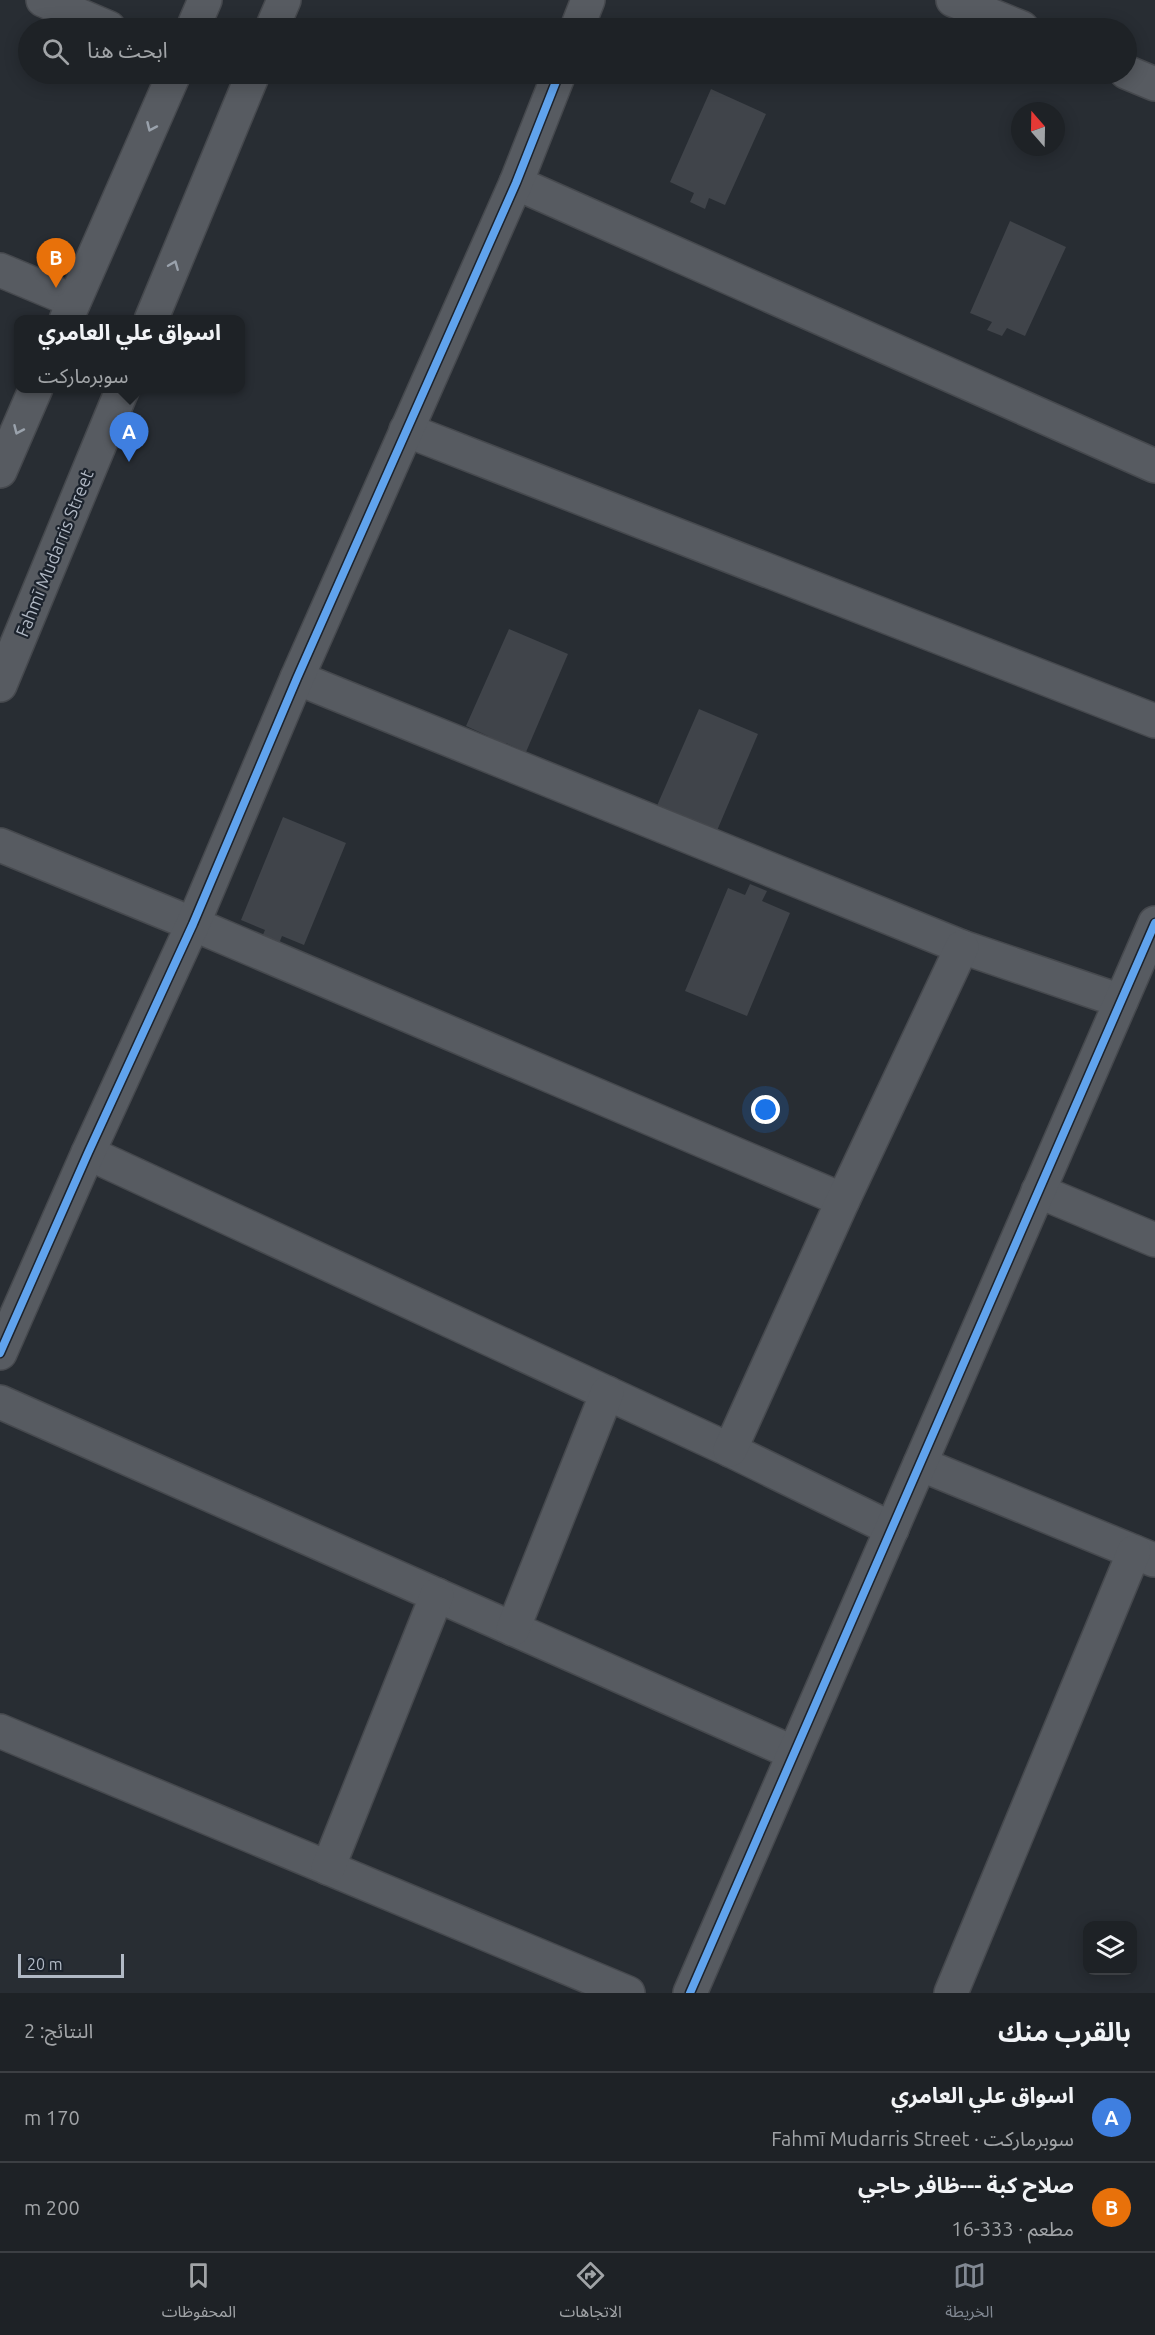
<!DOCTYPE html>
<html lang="ar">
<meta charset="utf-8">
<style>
:root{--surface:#1e2226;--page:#262a2e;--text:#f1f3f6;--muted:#a1a4a7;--line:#3c3f43;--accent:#818892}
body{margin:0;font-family:Ubuntu,"Noto Sans Arabic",sans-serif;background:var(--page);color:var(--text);direction:rtl}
.controls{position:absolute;right:18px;bottom:18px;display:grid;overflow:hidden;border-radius:12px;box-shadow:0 3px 15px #0003}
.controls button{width:54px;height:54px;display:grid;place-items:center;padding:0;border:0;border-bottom:2px solid var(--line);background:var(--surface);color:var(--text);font:30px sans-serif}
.compass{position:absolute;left:1011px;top:102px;width:54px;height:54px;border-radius:50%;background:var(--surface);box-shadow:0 3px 15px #0003;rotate:340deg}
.scale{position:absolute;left:18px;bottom:15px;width:106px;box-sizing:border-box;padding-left:6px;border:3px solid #b1b9c5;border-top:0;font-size:16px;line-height:21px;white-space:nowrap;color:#b1b9c5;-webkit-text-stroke:4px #1c232d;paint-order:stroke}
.you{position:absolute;left:766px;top:1110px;width:21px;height:21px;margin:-15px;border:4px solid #fff;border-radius:50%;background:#1a73e8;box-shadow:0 0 0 9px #1a73e833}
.badge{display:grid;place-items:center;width:39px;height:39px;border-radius:50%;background:var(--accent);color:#fff;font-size:20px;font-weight:700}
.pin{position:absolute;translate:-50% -50px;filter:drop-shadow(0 2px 3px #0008)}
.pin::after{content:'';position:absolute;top:32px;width:21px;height:18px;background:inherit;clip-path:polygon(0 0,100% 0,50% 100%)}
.popup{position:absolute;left:14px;top:315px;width:231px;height:78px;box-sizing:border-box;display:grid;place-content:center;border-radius:12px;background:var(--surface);filter:drop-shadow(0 2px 4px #0005);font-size:20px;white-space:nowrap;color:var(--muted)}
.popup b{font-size:22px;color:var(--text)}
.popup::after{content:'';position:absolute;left:50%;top:100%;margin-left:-12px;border:12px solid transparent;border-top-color:var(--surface)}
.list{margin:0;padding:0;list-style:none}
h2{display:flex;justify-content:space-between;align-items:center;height:78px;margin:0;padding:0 24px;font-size:26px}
h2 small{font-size:20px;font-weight:400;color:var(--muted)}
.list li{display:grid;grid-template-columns:39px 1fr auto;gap:18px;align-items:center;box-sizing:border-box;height:90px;padding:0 24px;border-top:2px solid var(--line)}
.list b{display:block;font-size:22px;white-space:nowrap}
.list p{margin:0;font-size:20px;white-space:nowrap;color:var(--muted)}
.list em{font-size:20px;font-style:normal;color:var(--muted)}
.icon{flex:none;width:33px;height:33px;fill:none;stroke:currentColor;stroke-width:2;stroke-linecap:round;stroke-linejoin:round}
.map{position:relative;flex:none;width:1155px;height:1993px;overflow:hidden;direction:ltr}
.search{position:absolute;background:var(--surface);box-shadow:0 3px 15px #0003;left:18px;right:18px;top:18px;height:66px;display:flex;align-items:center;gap:15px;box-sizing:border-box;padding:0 21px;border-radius:33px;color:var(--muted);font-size:22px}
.sheet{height:258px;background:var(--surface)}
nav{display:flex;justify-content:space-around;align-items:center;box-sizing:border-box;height:84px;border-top:2px solid var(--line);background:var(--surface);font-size:16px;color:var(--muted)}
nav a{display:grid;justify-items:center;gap:3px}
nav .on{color:var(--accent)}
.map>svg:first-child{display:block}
</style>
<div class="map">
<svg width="1155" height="1993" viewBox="0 0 1155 1993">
<rect width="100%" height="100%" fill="#282d33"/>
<g fill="#40444a">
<polygon points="711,89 766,114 725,205 709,198 705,209 690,202 694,193 670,182"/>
<polygon points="1010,221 1066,247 1025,336 1007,328 1002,336 987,330 992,322 970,313"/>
<polygon points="509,629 568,654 526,752 506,743 501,753 484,745 488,736 466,726"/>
<polygon points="699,709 758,734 716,833 656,808"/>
<polygon points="283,817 346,843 304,945 282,936 278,946 261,939 265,930 241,920"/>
<polygon points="750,884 767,891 762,901 790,913 747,1016 685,991 728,888 745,895"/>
</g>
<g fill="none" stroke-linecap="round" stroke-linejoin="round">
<g stroke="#46494e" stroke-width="36">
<g id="minor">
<polyline points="43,0 109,28"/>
<polyline points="953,0 1022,28"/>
<polyline points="193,28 205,0"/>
<polyline points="272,28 284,0"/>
<polyline points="577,28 588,0"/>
<polyline points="1126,72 1155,84"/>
<polyline points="516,183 1155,466"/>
<polyline points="0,270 74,301"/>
<polyline points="66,320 174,74"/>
<polyline points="151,320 253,74"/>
<polyline points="406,430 1155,721"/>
<polyline points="0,471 36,388"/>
<polyline points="297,678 962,947 1121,1001"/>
<polyline points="0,685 123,388"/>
<polyline points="0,845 193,924 843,1200"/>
<polyline points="88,1153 730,1450 892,1529"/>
<polyline points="1038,1191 1155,1240"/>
<polyline points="0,1353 88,1153 193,924 297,678 516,183 559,74"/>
<polyline points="0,1402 794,1753"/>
<polyline points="730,1450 843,1200 962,947"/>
<polyline points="920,1464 1154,1560"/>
<polyline points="513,1629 607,1393"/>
<polyline points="0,1731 628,1993"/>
<polyline points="328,1868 437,1595"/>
<polyline points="690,1993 1155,923"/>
<polyline points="951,1993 1134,1552"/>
</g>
</g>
<use href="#minor" stroke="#575b61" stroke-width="33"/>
<g stroke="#1c232d" stroke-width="11">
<g id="cycleway">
<polyline points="0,1353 88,1153 193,924 297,678 516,183 559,74"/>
<polyline points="690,1993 1155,923"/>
</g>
</g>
<use href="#cycleway" stroke="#60a3ed" stroke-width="8"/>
</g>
<defs><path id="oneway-chevron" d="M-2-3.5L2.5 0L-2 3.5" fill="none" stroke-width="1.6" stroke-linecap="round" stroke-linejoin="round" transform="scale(1.5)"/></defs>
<g stroke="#9aa2ac">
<use href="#oneway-chevron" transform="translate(151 127) rotate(114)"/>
<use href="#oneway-chevron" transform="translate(174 265) rotate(-68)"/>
<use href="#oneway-chevron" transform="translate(18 430) rotate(114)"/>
</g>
<g text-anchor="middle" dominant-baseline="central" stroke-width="4.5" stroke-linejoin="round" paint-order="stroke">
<g font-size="18" fill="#b1b9c5" stroke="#1c232d">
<text transform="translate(54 553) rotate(-68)">Fahmī Mudarris Street</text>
</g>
</g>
</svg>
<div class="controls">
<button><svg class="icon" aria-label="layers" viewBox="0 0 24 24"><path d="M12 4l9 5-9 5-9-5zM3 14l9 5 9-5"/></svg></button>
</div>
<svg class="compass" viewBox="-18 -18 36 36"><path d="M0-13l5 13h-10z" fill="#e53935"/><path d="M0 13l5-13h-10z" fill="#a1a4a7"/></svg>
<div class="scale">20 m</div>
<div class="you"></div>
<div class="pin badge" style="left:129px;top:462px;background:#3f7fe0">A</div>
<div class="popup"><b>اسواق علي العامري</b>سوبرماركت</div>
<div class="pin badge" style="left:56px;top:288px;background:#e8710a">B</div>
<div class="search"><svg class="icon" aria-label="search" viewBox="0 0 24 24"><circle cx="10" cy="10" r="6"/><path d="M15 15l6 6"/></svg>ابحث هنا</div>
</div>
<section class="sheet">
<h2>بالقرب منك<small>النتائج: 2</small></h2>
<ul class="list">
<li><span class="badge" style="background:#3f7fe0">A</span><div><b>اسواق علي العامري</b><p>سوبرماركت · Fahmī Mudarris Street</p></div><em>170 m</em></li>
<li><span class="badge" style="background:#e8710a">B</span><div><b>صلاح كبة ---ظافر حاجي</b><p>مطعم · 333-16</p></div><em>200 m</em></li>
</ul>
</section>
<nav>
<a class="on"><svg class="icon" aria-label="map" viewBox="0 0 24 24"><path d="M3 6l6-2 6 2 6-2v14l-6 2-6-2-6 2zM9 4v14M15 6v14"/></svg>الخريطة</a>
<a><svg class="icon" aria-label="directions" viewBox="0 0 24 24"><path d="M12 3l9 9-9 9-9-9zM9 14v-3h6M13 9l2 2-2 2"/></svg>الاتجاهات</a>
<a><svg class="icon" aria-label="saved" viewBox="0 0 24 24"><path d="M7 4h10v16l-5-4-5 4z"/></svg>المحفوظات</a>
</nav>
